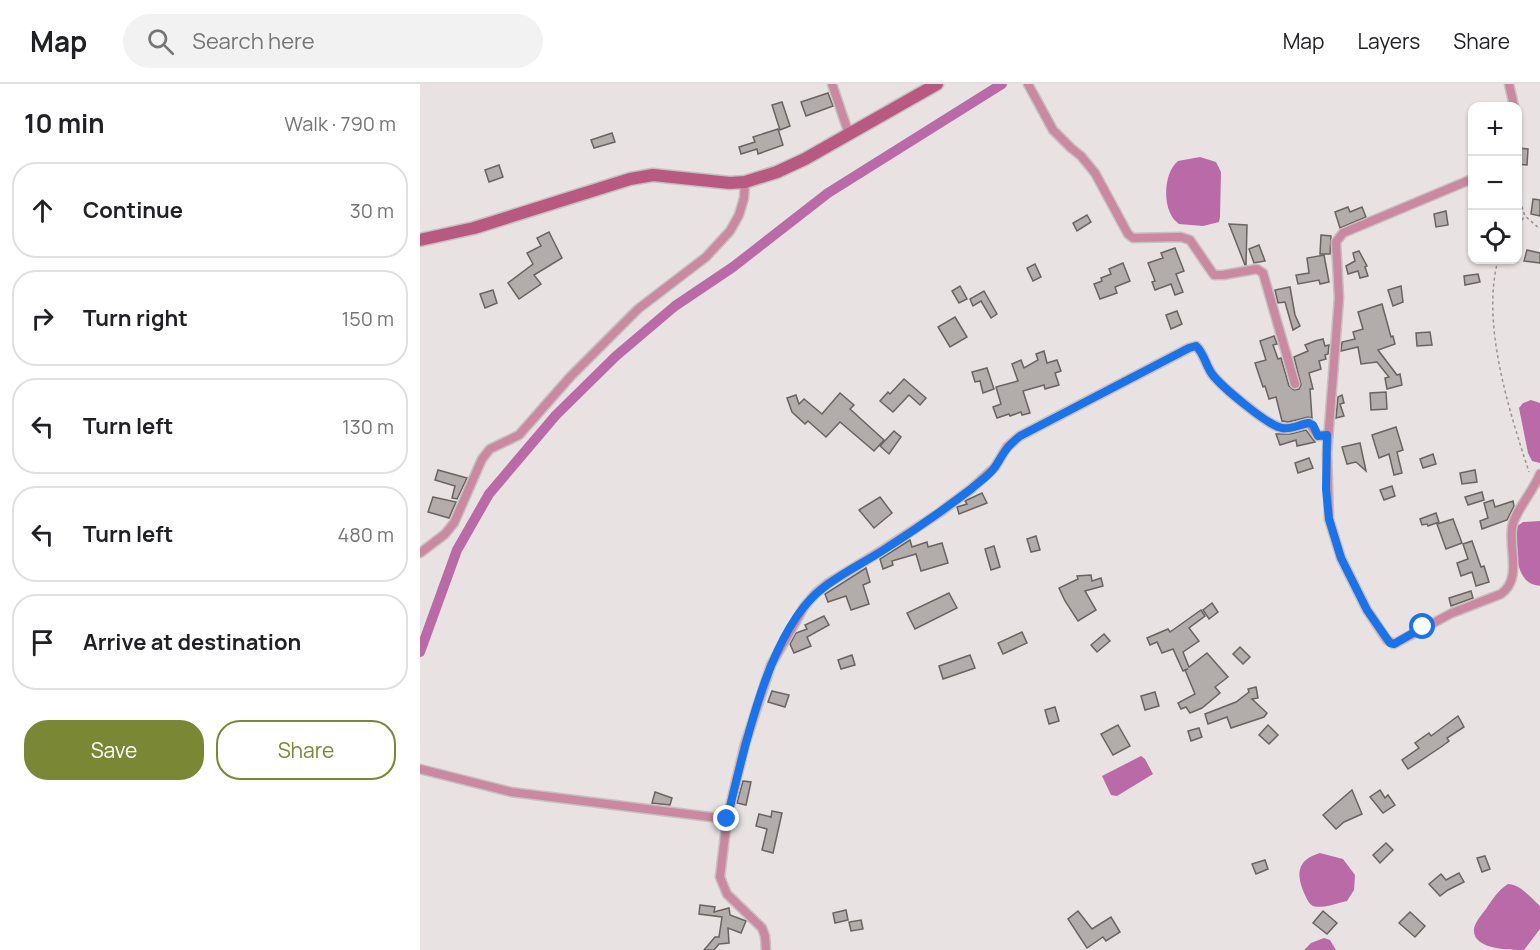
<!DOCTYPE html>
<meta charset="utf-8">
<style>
:root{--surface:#fff;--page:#f2f2f2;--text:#202124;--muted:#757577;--line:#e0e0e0;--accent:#7a8836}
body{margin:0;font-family:Manrope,sans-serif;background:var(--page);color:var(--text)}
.controls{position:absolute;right:18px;top:18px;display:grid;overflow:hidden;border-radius:12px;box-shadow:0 2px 4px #0004}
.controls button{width:54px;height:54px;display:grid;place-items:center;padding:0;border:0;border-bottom:2px solid var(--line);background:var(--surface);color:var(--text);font:30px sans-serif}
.stop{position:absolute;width:18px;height:18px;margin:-14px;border:4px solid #1a73e8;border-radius:50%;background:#fff}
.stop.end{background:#1a73e8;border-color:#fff;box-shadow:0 2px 6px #0008}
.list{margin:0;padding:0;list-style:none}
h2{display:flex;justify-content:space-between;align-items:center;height:78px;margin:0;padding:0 24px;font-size:26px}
h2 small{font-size:20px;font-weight:400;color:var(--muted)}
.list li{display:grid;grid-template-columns:39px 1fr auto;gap:18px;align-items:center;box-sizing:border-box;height:96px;margin:0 12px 12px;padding:0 12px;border:2px solid var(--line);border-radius:24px}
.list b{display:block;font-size:22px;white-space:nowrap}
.list em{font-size:20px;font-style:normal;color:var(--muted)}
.actions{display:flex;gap:12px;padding:18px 24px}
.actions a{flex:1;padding:14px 0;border:2px solid var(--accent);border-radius:24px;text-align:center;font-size:21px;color:var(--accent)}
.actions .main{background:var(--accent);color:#fff}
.icon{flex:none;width:33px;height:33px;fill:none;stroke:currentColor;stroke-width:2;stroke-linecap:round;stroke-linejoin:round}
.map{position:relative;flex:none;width:1120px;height:866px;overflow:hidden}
header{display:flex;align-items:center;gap:36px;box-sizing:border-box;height:84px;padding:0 30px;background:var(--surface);border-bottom:2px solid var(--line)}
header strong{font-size:28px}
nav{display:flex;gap:33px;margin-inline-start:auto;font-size:21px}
.search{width:420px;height:54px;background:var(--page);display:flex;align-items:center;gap:15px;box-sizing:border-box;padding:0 21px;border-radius:33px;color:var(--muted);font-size:22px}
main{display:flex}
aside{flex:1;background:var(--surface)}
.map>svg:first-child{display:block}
</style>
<header>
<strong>Map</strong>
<div class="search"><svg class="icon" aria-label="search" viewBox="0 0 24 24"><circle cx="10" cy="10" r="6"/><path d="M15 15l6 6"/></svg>Search here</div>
<nav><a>Map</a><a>Layers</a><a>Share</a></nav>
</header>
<main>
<aside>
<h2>10 min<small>Walk · 790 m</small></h2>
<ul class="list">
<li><svg class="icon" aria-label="ahead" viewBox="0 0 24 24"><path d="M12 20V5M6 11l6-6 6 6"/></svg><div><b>Continue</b></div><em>30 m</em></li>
<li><svg class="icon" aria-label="right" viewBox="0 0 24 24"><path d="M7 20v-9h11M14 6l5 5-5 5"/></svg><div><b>Turn right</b></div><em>150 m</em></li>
<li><svg class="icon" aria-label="left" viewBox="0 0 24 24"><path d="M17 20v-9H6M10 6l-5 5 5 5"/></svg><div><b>Turn left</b></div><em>130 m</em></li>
<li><svg class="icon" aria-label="left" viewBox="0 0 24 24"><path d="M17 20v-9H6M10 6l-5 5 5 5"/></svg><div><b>Turn left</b></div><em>480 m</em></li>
<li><svg class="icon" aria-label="arrive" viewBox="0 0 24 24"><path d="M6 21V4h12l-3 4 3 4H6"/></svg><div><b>Arrive at destination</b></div></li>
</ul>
<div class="actions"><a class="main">Save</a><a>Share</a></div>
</aside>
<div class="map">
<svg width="1120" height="866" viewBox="0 0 1120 866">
<rect width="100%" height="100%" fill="#e9e2e2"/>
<g fill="#bb6aa8">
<path d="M780,73L796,78L801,88L800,133L799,138L783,142L759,140C742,129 742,90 758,77Z"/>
<polygon points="1111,316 1120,319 1120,379 1112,377 1108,369 1099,324 1103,319"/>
<path d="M1120,437V502C1115,501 1110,500 1106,496C1095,485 1095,457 1096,443L1103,438Z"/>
<polygon points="721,672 725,675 733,690 697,712 691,711 682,692"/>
<path d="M900,769L923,775L935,791L934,806L927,817C918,819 902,825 893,822C889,820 887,815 885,811C876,791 876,776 900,769Z"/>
<path d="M1088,800C1100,800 1111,814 1120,822V845L1104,866C1090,866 1052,866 1054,845C1055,838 1062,830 1066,825C1072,816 1078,806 1088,800Z"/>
<polygon points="904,854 910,856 916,866 884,866 891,859"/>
</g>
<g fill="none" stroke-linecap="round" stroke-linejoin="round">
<polyline stroke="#bb6aa8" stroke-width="10" points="0,568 37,466 69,410 136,331 196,272 255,222 313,183 408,109 582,0"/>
</g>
<g fill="#b2acaa" stroke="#696361" stroke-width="1.5">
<polygon points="408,9 413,22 386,32 381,18"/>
<polygon points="362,18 370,42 360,46 352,21"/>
<polygon points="358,45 363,61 338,70 337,65 321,70 319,63 335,58 333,53"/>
<polygon points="192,49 195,58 174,64 171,56"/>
<polygon points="1098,64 1108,65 1107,81 1098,80"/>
<polygon points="79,81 83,93 69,98 65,86"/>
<polygon points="1113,115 1120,116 1120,132 1111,130"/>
<polygon points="928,123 930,128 942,123 946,133 920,144 915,128"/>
<polygon points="1026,127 1028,141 1016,143 1014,130"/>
<polygon points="667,131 671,138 657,147 653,139"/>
<polygon points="809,140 827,141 826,181 825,181"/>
<polygon points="129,148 142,174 114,191 121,200 99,215 88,199 113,180 107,169 121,162 117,154"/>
<polygon points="901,151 911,152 910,170 900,170"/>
<polygon points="839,161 845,177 834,179 829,165"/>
<polygon points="755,164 764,187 756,190 763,208 755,211 751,200 735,206 732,198 735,197 728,179 743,174 741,169"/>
<polygon points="1107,166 1120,169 1120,179 1104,177"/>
<polygon points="939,167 947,182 945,183 948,192 940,194 938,187 928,190 926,182 935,177 933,169"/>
<polygon points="904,171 909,198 900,200 899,196 878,200 876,191 889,189 887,174"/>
<polygon points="703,179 710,197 695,203 697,209 680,215 674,200 682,197 681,194 691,190 689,185"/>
<polygon points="615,180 621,193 613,197 607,184"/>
<polygon points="1058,190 1060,198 1045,201 1044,192"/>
<polygon points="540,202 547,215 539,219 532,207"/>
<polygon points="981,202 983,218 973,222 968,206"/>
<polygon points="870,203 875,231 880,242 873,246 865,218 858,219 855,206"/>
<polygon points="73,206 77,219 65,224 60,210"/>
<polygon points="564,207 577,230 571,234 561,217 553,222 550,215"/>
<polygon points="962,220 971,253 973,252 975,260 958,266 977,291 980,290 982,301 967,305 965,294 969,293 957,278 941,280 938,263 921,267 922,258 935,255 933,248 943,245 938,228"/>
<polygon points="757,227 762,240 751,245 746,231"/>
<polygon points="535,233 547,253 530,263 518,243"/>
<polygon points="1010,248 1012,261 997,262 996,249"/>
<polygon points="854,252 857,260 853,261 858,275 861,274 869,302 874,306 879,305 881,301 874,273 888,267 885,261 895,257 903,255 905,262 909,261 908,270 905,271 906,275 899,277 901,285 889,289 893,305 890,305 892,334 888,333 868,338 862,337 856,313 849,315 845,302 843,303 835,279 846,276 840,257"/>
<polygon points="624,267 627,279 637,276 641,287 635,289 639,301 625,305 624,301 603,307 610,329 602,331 601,328 590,332 589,330 577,334 573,323 581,320 576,303 598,297 592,280 601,276 604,284 618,276 616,270"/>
<polygon points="567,284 574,305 563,309 560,297 555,298 552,288"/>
<polygon points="484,295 506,314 500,321 489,311 473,328 460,317 468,308 470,310"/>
<polygon points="966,308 967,325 951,326 950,309"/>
<polygon points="420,309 434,321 430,325 464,356 454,367 420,338 406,353 388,337 385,340 372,328 367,314 376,311 379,320 384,315 402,330"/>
<polygon points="922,311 924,319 920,320 924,332 916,334 918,313"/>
<polygon points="976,343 983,366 977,368 982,389 974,391 969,370 959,374 952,351"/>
<polygon points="886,346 895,358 877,362 876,356 860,361 856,350 870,350"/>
<polygon points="474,347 481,353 469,370 460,362"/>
<polygon points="940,359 946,387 936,378 927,380 922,363"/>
<polygon points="1013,370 1016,380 1003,384 1000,375"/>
<polygon points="889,374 893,384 878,389 875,379"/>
<polygon points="18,386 47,394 37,415 32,414 35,402 15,396"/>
<polygon points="1055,386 1057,398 1042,400 1040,389"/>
<polygon points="972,402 975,412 964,416 960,406"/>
<polygon points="1062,408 1064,416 1048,421 1045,413"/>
<polygon points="562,409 567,419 539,430 537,423 547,420 545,417 547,416"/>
<polygon points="13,413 36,418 29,434 8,428"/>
<polygon points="460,413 472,429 454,444 439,426"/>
<polygon points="1073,416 1075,423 1093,417 1094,422 1087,436 1062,445 1060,437 1068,434 1064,419"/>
<polygon points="1016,429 1019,438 1008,442 1007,440 1002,441 1000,435"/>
<polygon points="1033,435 1042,459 1026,465 1017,440"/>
<polygon points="616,452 620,466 611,468 607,455"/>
<polygon points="490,456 492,463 507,458 508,463 522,459 528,479 501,487 496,470 472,477 473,481 463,485 460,475"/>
<polygon points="1052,457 1061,483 1064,482 1069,498 1056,502 1052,488 1041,492 1037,479 1048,475 1043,460"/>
<polygon points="574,462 580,483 571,486 565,465"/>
<polygon points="446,484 450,498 443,501 449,520 431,526 426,512 408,518 405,510"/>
<polygon points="671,491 672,497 681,494 683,502 665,507 676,526 658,537 645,517 639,504 658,495 657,492"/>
<polygon points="1051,507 1053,514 1031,522 1029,514"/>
<polygon points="529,509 537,524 495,545 487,529"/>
<polygon points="792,519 798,528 789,535 783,526"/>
<polygon points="781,526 785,532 769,544 779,557 763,568 769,583 787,569 808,593 795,603 800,609 782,624 770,629 766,623 761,625 758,619 775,610 765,586 768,585 763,587 753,565 742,569 737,558 730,561 727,554 748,545 750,548"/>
<polygon points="404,532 409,541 387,553 391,562 374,569 370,560 376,549 387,545 385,541"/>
<polygon points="602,548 607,559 583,570 578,559"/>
<polygon points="684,550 690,557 677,568 671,561"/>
<polygon points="820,563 830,573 823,580 813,570"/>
<polygon points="432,571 435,581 421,585 418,576"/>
<polygon points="550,571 555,584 523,595 519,582"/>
<polygon points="836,603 838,614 832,615 847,629 844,633 811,644 807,633 788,640 785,630 816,618 829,608 828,605"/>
<polygon points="352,607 369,611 365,623 348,618"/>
<polygon points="735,608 739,622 725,626 721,612"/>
<polygon points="635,623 639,637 629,640 625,626"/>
<polygon points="1038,632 1044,643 1027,654 1029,657 1021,663 988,685 982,676 999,664 995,659 1009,649 1011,652"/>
<polygon points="698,641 710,662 693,671 681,650"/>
<polygon points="848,641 858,651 849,660 839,651"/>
<polygon points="779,644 782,653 771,657 768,647"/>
<polygon points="323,697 331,698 326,721 317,719"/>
<polygon points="932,706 942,730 924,738 916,745 903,731"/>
<polygon points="960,706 965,714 968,711 975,721 963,729 950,713"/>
<polygon points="235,708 252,714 250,721 232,719"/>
<polygon points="352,727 362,729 353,769 342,766 347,745 336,742 339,730 351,733"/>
<polygon points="966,759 973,766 960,779 953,771"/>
<polygon points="1065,772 1070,785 1062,788 1057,774"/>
<polygon points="845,776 848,785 836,790 832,780"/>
<polygon points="1039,789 1044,798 1028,806 1020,812 1009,800 1021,790 1026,796"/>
<polygon points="280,821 295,823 294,828 309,824 310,831 326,837 321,849 308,844 309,859 299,860 294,866 284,866 295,853 299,853 302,833 279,830"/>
<polygon points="426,826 428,836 415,839 413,829"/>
<polygon points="658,827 672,845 691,833 700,848 686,857 683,853 667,864 648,835"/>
<polygon points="903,827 917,839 907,850 893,839"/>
<polygon points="990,828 1005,842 995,853 979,839"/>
<polygon points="441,836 443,845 431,847 429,838"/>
</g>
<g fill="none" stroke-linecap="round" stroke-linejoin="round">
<g stroke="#c6c0c0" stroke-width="11">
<g id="minor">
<polyline points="412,0 429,50"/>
<polyline points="608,0 633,46 651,64 661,72 675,89 708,150 713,154 761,153 770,156 794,191 803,191 837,185 843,189 875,300"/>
<polyline points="1089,0 1094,22"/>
<path d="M1052,95L923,149L916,158L919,214L907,369L909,435L921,474L947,526L967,556L974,560L1032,529L1081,510C1102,495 1089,466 1092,444C1094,428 1113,408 1120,390"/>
<polyline points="0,469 25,450 34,439 62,375 70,365 99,351 151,292 218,225 286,173 310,147 319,131 324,114 325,98"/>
<polyline points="0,685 91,708 307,735"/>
<path d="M346,866L345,852L342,844L307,810L300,793L307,735L325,660L351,581L384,523L395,510L407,500L461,467L519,429L551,405L575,383L587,363L600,352L769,264L776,262C784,269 786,282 792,290C801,302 848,342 862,344C871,346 881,340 889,339L898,352L907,351"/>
</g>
</g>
<g stroke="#c6c0c0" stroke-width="15">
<polyline id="secondary" points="0,156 54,144 210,95 233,91 310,99 325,98 357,88 385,75 517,0"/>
</g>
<g stroke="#989393" stroke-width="1.5" stroke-dasharray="3 3" stroke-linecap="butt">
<polyline points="1098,111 1105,132 1120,145"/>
<polyline points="1098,141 1105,132"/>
<path d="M1078,176C1061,240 1089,326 1109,388"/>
</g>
<use href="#minor" stroke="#ca89a0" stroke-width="8"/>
<use href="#secondary" stroke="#b85980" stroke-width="12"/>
</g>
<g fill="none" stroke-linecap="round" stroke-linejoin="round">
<path stroke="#1a73e8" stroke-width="8" d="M307,735C323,671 346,554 397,509C416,492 440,481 462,467C492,448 522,427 551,405C559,398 569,392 575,383C584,369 585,364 600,352L769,264L776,262C784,269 786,282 792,290C801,302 848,342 862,344C870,346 881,340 889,339L893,341L898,352L907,351L906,405L909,435L921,474L947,526L970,559L974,560L1003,543"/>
</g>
</svg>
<div class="controls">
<button>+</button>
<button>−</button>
<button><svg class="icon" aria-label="locate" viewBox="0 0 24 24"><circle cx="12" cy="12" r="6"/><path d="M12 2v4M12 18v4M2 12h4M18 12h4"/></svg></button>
</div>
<div class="stop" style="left:1003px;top:543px"></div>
<div class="stop end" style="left:307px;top:735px"></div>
</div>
</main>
